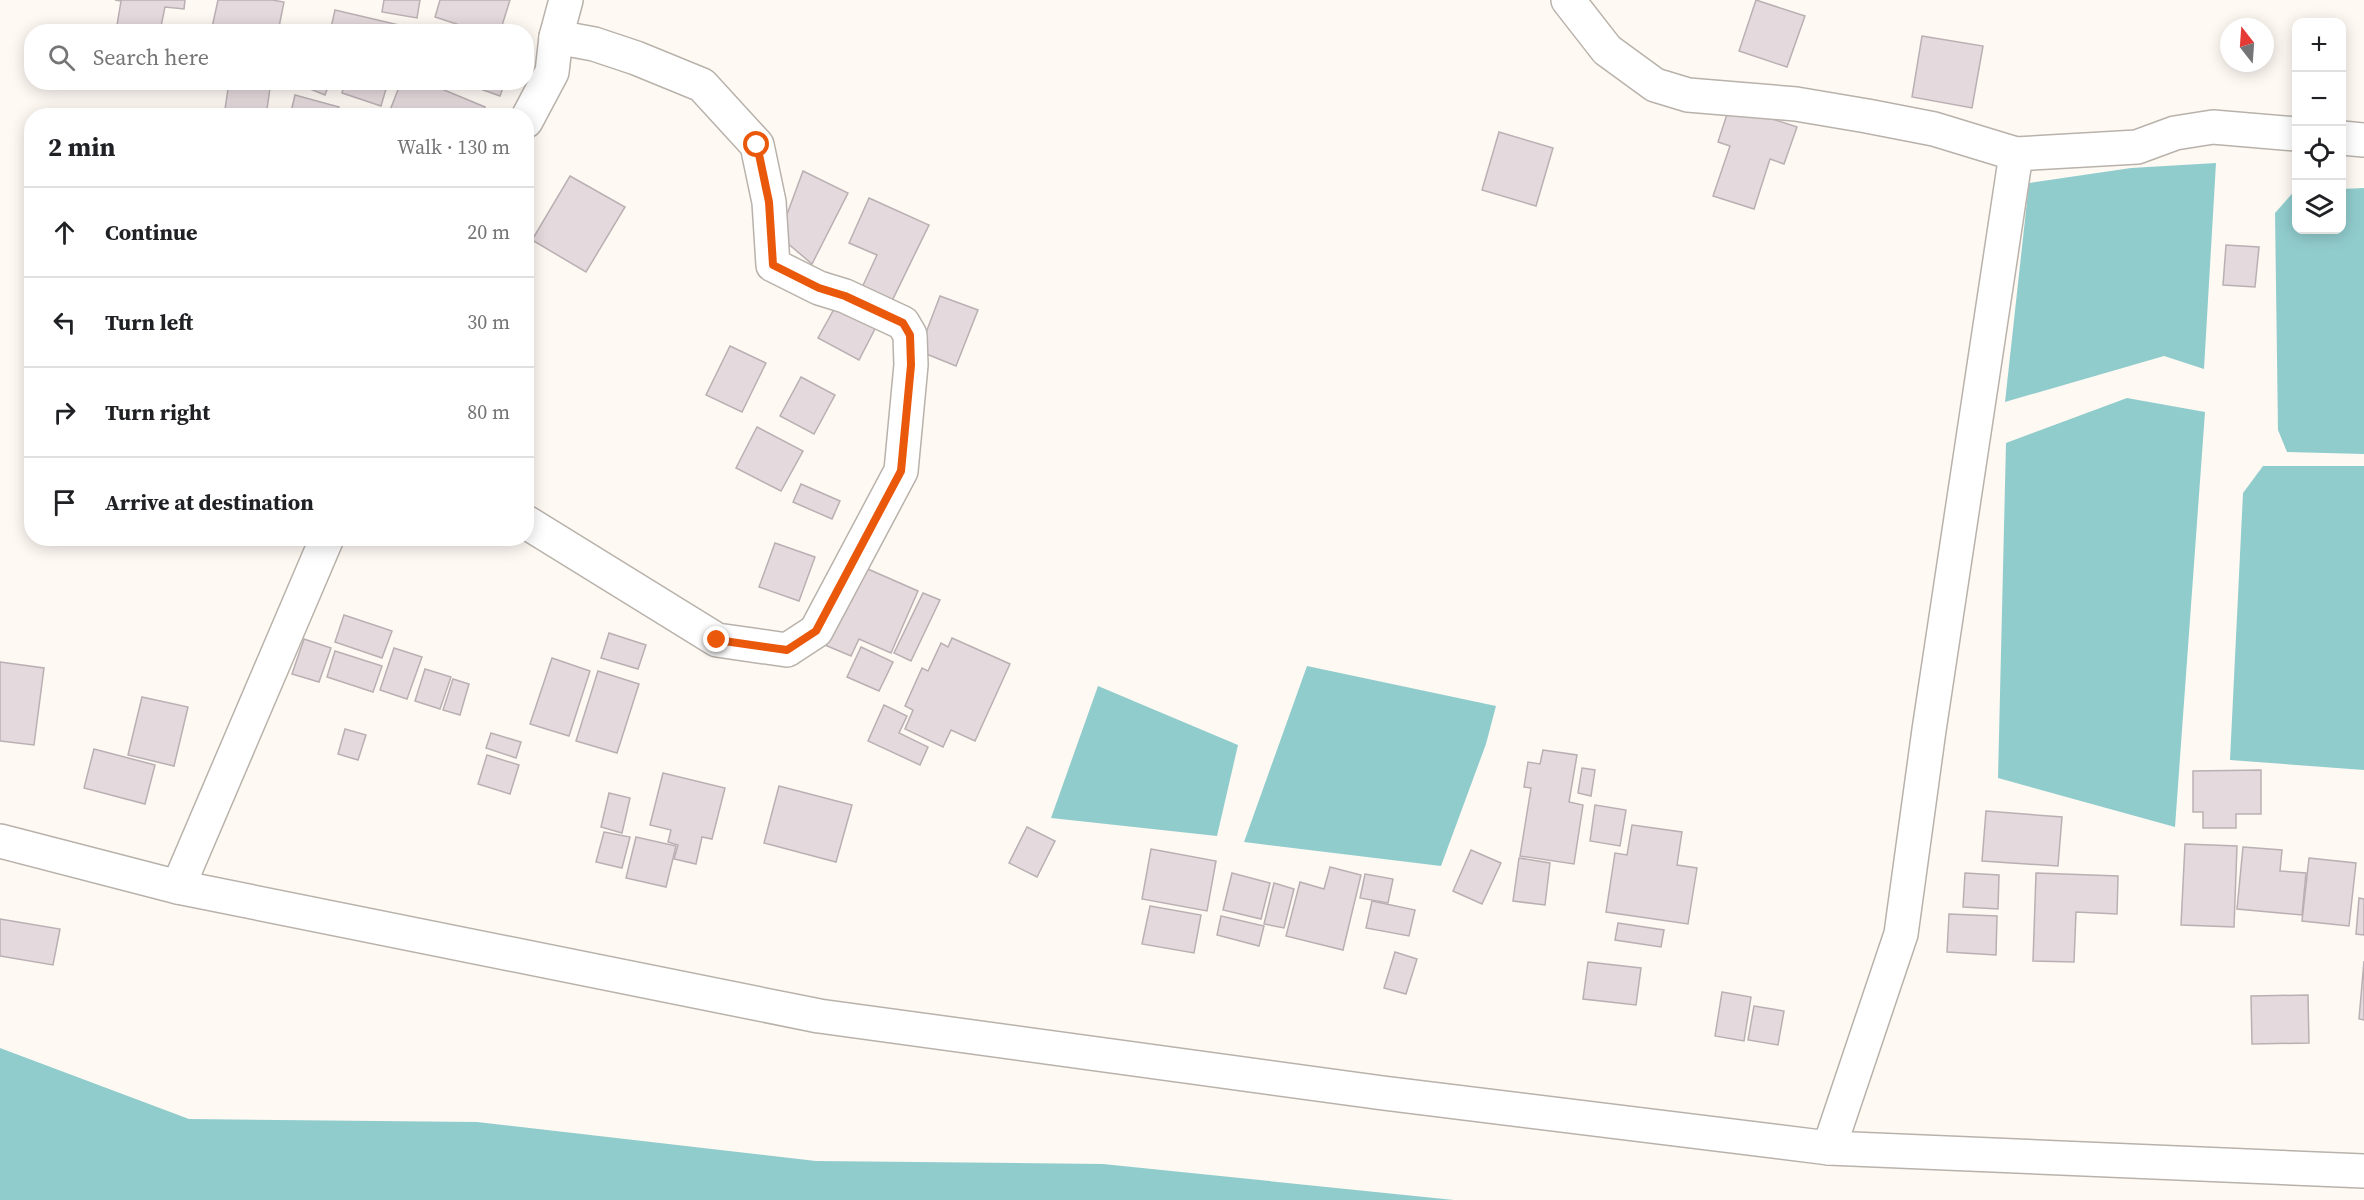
<!DOCTYPE html>
<meta charset="utf-8">
<style>
:root{--surface:#fff;--page:#f2f2f2;--text:#202124;--muted:#757577;--line:#e0e0e0}
body{margin:0;font-family:"Source Serif 4",serif;background:var(--page);color:var(--text)}
.controls{position:absolute;right:18px;top:18px;display:grid;overflow:hidden;border-radius:12px;box-shadow:0 3px 15px #0003}
.controls button{width:54px;height:54px;display:grid;place-items:center;padding:0;border:0;border-bottom:2px solid var(--line);background:var(--surface);color:var(--text);font:30px sans-serif}
.compass{position:absolute;left:2220px;top:18px;width:54px;height:54px;border-radius:50%;background:var(--surface);box-shadow:0 3px 15px #0003;rotate:343deg}
.stop{position:absolute;width:18px;height:18px;margin:-14px;border:4px solid #ea580c;border-radius:50%;background:#fff}
.stop.end{background:#ea580c;border-color:#fff;box-shadow:0 2px 6px #0008}
.list{margin:0;padding:0;list-style:none}
h2{display:flex;justify-content:space-between;align-items:center;height:78px;margin:0;padding:0 24px;font-size:26px}
h2 small{font-size:20px;font-weight:400;color:var(--muted)}
.list li{display:grid;grid-template-columns:39px 1fr auto;gap:18px;align-items:center;box-sizing:border-box;height:90px;padding:0 24px;border-top:2px solid var(--line)}
.list b{display:block;font-size:22px;white-space:nowrap}
.list em{font-size:20px;font-style:normal;color:var(--muted)}
.icon{flex:none;width:33px;height:33px;fill:none;stroke:currentColor;stroke-width:2;stroke-linecap:round;stroke-linejoin:round}
.map{position:relative;flex:none;width:2364px;height:1200px;overflow:hidden}
.search{position:absolute;background:var(--surface);box-shadow:0 3px 15px #0003;left:24px;top:24px;width:510px;height:66px;display:flex;align-items:center;gap:15px;box-sizing:border-box;padding:0 21px;border-radius:24px;color:var(--muted);font-size:22px}
.panel{position:absolute;background:var(--surface);box-shadow:0 3px 15px #0003;left:24px;top:108px;width:510px;height:438px;border-radius:24px}
.map>svg:first-child{display:block}
</style>
<div class="map">
<svg width="2364" height="1200" viewBox="0 0 2364 1200">
<rect width="100%" height="100%" fill="#fef9f3"/>
<g fill="#91cccd">
<polygon points="2216,163 2204,369 2164,356 2005,402 2029,183 2131,168"/>
<polygon points="2364,188 2364,454 2287,452 2278,430 2275,213 2296,189 2296,230 2342,230 2342,189"/>
<polygon points="2127,398 2205,412 2175,827 1998,778 2006,443"/>
<polygon points="2263,466 2364,466 2364,770 2230,760 2243,493"/>
<polygon points="1307,666 1496,706 1486,744 1441,866 1244,842"/>
<polygon points="1098,686 1238,745 1217,836 1051,818"/>
<polygon points="0,1048 189,1119 477,1122 816,1161 1103,1164 1454,1200 0,1200"/>
</g>
<g fill="#e4d9dc" stroke="#bab0b3" stroke-width="1.5">
<polygon points="115,0 185,0 184,9 165,7 160,31 117,25 121,1"/>
<polygon points="218,0 272,0 284,2 278,32 211,32"/>
<polygon points="384,0 420,0 417,18 382,12"/>
<polygon points="440,0 510,0 500,32 481,32 435,17"/>
<polygon points="1756,0 1805,16 1787,67 1739,51"/>
<polygon points="335,10 399,25 397,32 330,32"/>
<polygon points="1922,36 1983,46 1972,108 1912,97"/>
<polygon points="229,82 270,88 266,116 224,116"/>
<polygon points="293,82 330,82 325,95"/>
<polygon points="345,82 388,82 381,106 342,93"/>
<polygon points="401,82 425,82 485,107 481,116 395,116 389,113"/>
<polygon points="461,82 505,82 500,96"/>
<polygon points="295,95 339,107 337,116 290,116"/>
<polygon points="1730,105 1797,127 1784,164 1770,159 1754,209 1713,196 1730,146 1718,142"/>
<polygon points="1499,132 1553,148 1536,206 1482,190"/>
<polygon points="803,171 848,193 812,264 779,236"/>
<polygon points="570,176 625,207 586,272 532,240"/>
<polygon points="869,198 929,225 889,307 859,294 877,255 849,243"/>
<polygon points="2226,245 2259,247 2255,287 2223,285"/>
<polygon points="940,296 978,310 956,366 919,351"/>
<polygon points="838,302 878,323 859,360 818,338"/>
<polygon points="730,346 766,363 742,412 706,395"/>
<polygon points="801,377 835,395 814,434 780,416"/>
<polygon points="757,427 803,451 781,491 736,468"/>
<polygon points="801,484 840,501 832,519 793,502"/>
<polygon points="775,543 815,557 799,601 759,587"/>
<polygon points="861,566 918,591 891,653 859,639 851,656 825,645"/>
<polygon points="923,593 940,600 911,661 894,653"/>
<polygon points="344,615 392,631 382,658 335,642"/>
<polygon points="609,633 646,645 638,669 601,658"/>
<polygon points="952,638 1010,664 975,741 951,730 943,747 905,729 913,710 905,706 922,668 928,671 941,643 948,647"/>
<polygon points="304,639 331,648 319,682 292,674"/>
<polygon points="861,647 893,662 879,691 847,677"/>
<polygon points="394,648 422,657 407,699 380,690"/>
<polygon points="335,651 382,666 373,692 327,677"/>
<polygon points="552,658 590,671 569,736 530,724"/>
<polygon points="0,662 44,668 34,745 0,741"/>
<polygon points="425,669 451,677 440,709 415,701"/>
<polygon points="598,671 639,684 617,753 576,741"/>
<polygon points="453,679 469,684 460,715 443,710"/>
<polygon points="142,697 188,707 174,766 128,755"/>
<polygon points="884,705 907,716 899,733 928,747 920,765 868,741"/>
<polygon points="345,729 366,735 358,760 338,754"/>
<polygon points="491,733 521,742 516,758 486,748"/>
<polygon points="94,749 155,765 145,804 84,788"/>
<polygon points="1543,750 1577,755 1569,802 1583,805 1574,864 1520,856 1531,788 1524,787 1528,762 1540,764"/>
<polygon points="487,755 519,765 510,794 478,784"/>
<polygon points="1582,768 1595,770 1591,796 1578,793"/>
<polygon points="2261,770 2261,814 2236,814 2236,828 2203,828 2203,812 2193,812 2193,771"/>
<polygon points="663,773 725,788 712,839 702,837 696,864 674,859 678,845 668,842 671,830 650,825"/>
<polygon points="779,786 852,805 836,862 764,843"/>
<polygon points="609,793 630,798 622,833 601,827"/>
<polygon points="1595,805 1626,810 1620,846 1590,841"/>
<polygon points="1986,811 2062,817 2058,866 1982,861"/>
<polygon points="1632,825 1682,832 1677,865 1697,868 1688,924 1606,912 1615,853 1627,855"/>
<polygon points="1027,827 1055,841 1037,877 1009,863"/>
<polygon points="604,832 630,837 622,868 596,862"/>
<polygon points="636,837 676,846 666,887 626,878"/>
<polygon points="2185,844 2237,846 2234,927 2181,925"/>
<polygon points="2243,847 2282,850 2280,871 2306,873 2302,915 2237,909"/>
<polygon points="1151,849 1216,861 1207,911 1142,899"/>
<polygon points="1471,850 1501,863 1482,904 1453,891"/>
<polygon points="1519,858 1550,863 1545,905 1513,901"/>
<polygon points="2309,858 2356,863 2349,926 2302,921"/>
<polygon points="1330,867 1361,875 1343,950 1286,936 1300,882 1324,889"/>
<polygon points="1232,873 1270,883 1261,919 1223,910"/>
<polygon points="1965,873 1999,875 1998,909 1963,907"/>
<polygon points="2036,873 2118,876 2117,914 2076,912 2074,962 2033,961"/>
<polygon points="1365,874 1393,879 1388,903 1360,898"/>
<polygon points="1274,883 1294,889 1284,928 1264,924"/>
<polygon points="2359,898 2364,899 2364,935 2356,934"/>
<polygon points="1372,901 1415,910 1409,936 1366,928"/>
<polygon points="1150,906 1201,915 1194,953 1142,944"/>
<polygon points="1949,914 1997,916 1996,955 1947,952"/>
<polygon points="1221,916 1264,926 1259,946 1217,935"/>
<polygon points="0,919 60,929 53,965 0,956"/>
<polygon points="1618,923 1664,930 1661,947 1615,940"/>
<polygon points="1395,952 1417,959 1406,994 1384,988"/>
<polygon points="2364,961 2364,1020 2359,1019"/>
<polygon points="1588,962 1641,968 1636,1005 1583,999"/>
<polygon points="1722,992 1751,997 1744,1041 1715,1036"/>
<polygon points="2308,995 2309,1043 2252,1044 2251,996"/>
<polygon points="1754,1006 1784,1011 1778,1045 1748,1040"/>
</g>
<g fill="none" stroke-linecap="round" stroke-linejoin="round">
<g stroke="#b9b2ab" stroke-width="36">
<g id="minor">
<polyline points="1568,0 1607,50 1655,85 1688,95 1796,104 1867,116 1934,129 2016,154 2137,147 2175,133 2213,127 2296,134"/>
<polyline points="526,121 552,72 556,37 566,0"/>
<polyline points="2342,138 2364,140"/>
<polyline points="526,522 717,640 787,650 816,631 901,471 911,365 910,335 903,323 845,296 819,288 773,265 769,202 757,145 702,85 636,58 594,44 556,37"/>
<polyline points="0,841 178,887 819,1016 1383,1093 1829,1148 2364,1171"/>
<polyline points="178,887 327,538"/>
<polyline points="1829,1148 1901,934 1929,730 2016,154"/>
</g>
</g>
<use href="#minor" stroke="#fff" stroke-width="33"/>
</g>
<g fill="none" stroke-linecap="round" stroke-linejoin="round">
<polyline stroke="#ea580c" stroke-width="8" points="717,640 787,650 816,631 901,471 911,365 910,335 903,323 845,296 819,288 773,265 769,202 757,145"/>
</g>
</svg>
<div class="controls">
<button>+</button>
<button>−</button>
<button><svg class="icon" aria-label="locate" viewBox="0 0 24 24"><circle cx="12" cy="12" r="6"/><path d="M12 2v4M12 18v4M2 12h4M18 12h4"/></svg></button>
<button><svg class="icon" aria-label="layers" viewBox="0 0 24 24"><path d="M12 4l9 5-9 5-9-5zM3 14l9 5 9-5"/></svg></button>
</div>
<svg class="compass" viewBox="-18 -18 36 36"><path d="M0-13l5 13h-10z" fill="#e53935"/><path d="M0 13l5-13h-10z" fill="#757577"/></svg>
<div class="stop" style="left:757px;top:145px"></div>
<div class="stop end" style="left:717px;top:640px"></div>
<div class="search"><svg class="icon" aria-label="search" viewBox="0 0 24 24"><circle cx="10" cy="10" r="6"/><path d="M15 15l6 6"/></svg>Search here</div>
<section class="panel">
<h2>2 min<small>Walk · 130 m</small></h2>
<ul class="list">
<li><svg class="icon" aria-label="ahead" viewBox="0 0 24 24"><path d="M12 20V5M6 11l6-6 6 6"/></svg><div><b>Continue</b></div><em>20 m</em></li>
<li><svg class="icon" aria-label="left" viewBox="0 0 24 24"><path d="M17 20v-9H6M10 6l-5 5 5 5"/></svg><div><b>Turn left</b></div><em>30 m</em></li>
<li><svg class="icon" aria-label="right" viewBox="0 0 24 24"><path d="M7 20v-9h11M14 6l5 5-5 5"/></svg><div><b>Turn right</b></div><em>80 m</em></li>
<li><svg class="icon" aria-label="arrive" viewBox="0 0 24 24"><path d="M6 21V4h12l-3 4 3 4H6"/></svg><div><b>Arrive at destination</b></div></li>
</ul>
</section>
</div>
